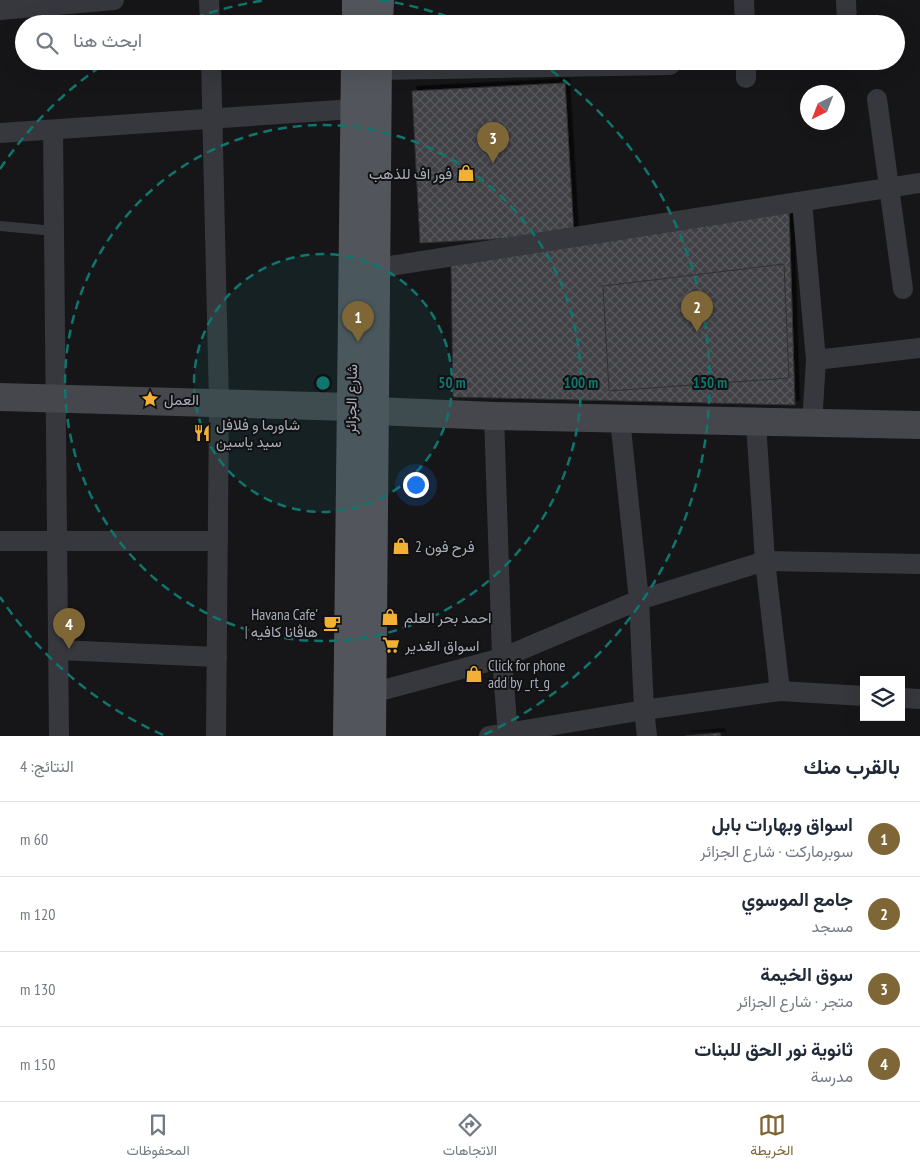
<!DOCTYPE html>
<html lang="ar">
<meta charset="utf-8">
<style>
:root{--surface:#fff;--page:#f2f2f3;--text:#1f2937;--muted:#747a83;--line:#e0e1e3;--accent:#7e6636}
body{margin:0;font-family:"PT Sans Narrow",Vazirmatn,sans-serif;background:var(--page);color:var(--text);direction:rtl}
.controls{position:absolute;right:15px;bottom:15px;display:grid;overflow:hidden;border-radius:0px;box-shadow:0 5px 20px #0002}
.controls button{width:45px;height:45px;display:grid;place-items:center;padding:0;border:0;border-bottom:1px solid var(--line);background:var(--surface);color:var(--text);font:25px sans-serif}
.compass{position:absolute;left:800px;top:85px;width:45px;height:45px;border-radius:50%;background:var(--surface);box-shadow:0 5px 20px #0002;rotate:222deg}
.you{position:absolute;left:415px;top:484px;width:18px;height:18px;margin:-12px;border:4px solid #fff;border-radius:50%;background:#1a73e8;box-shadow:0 0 0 8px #1a73e833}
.badge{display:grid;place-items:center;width:32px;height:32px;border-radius:50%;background:var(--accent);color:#fff;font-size:16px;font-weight:700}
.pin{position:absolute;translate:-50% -41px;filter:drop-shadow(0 1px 2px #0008)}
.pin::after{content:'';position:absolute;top:26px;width:18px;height:15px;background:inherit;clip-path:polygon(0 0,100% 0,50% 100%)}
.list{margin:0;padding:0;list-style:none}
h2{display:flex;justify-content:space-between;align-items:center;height:65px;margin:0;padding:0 20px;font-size:21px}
h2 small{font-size:16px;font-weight:400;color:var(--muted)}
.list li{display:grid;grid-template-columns:32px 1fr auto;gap:15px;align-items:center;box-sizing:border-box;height:75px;padding:0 20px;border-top:1px solid var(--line)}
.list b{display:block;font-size:19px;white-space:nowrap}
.list p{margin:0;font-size:16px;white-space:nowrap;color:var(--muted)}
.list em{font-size:16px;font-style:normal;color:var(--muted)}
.icon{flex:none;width:28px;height:28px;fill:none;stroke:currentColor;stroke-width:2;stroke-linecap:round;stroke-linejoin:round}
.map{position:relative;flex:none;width:920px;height:736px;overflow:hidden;direction:ltr}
.search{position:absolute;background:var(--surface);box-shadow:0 5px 20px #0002;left:15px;right:15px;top:15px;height:55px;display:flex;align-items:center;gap:12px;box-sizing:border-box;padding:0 18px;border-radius:28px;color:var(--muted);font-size:19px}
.sheet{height:365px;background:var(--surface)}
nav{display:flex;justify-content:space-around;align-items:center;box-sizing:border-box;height:70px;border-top:1px solid var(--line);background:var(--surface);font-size:14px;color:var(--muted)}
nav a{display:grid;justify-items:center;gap:2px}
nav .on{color:var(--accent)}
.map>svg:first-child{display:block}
</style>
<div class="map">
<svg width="920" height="736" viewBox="0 0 920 736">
<defs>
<pattern id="building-cross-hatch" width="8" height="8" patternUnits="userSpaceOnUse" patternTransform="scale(1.25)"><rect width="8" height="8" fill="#404145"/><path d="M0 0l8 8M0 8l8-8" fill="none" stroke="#595a5e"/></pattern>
<filter id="shadow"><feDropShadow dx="4.5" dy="-4.5" stdDeviation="0" flood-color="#0009"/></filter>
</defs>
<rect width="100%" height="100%" fill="#161618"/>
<g fill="url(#building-cross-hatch)" stroke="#303034" filter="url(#shadow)">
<polygon points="565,83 574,235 420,243 412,91"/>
<polygon points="789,209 795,405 453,397 451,263"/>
<polygon points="784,264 789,378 609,391 603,286"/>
<polygon points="720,733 721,736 685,736"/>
</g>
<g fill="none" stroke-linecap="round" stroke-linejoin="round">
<polyline stroke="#37383d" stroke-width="10" points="0,226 54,231"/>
<g stroke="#37383d" stroke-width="20">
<polyline points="209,0 210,24"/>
<polyline points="744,0 745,24"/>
<polyline points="846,0 847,24"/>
<polyline points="0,10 114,0"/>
<polyline points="211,61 219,404 216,736"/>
<polyline points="746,61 746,78"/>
<polyline points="378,70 670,65"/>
<polyline points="877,99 903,289"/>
<polyline points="53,130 59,736"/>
<polyline points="0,133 354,109"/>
<polyline points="802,202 816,360 812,424"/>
<polyline points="377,268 920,183"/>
<polyline points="816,360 920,348"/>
<polyline points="494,416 502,658 508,736"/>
<polyline points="620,419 639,600 644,710 647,736"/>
<polyline points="756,423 765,561 780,691"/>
<polyline points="0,541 218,541"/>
<polyline points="58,650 217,657"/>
<polyline points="372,693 502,658 639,600 765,561 920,564"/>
<polyline points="901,698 920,699"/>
<polyline points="489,736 644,710 780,691 864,696"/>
</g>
<g stroke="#45474d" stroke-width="28">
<polyline points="0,397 351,407"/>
<polyline points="375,411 494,416 920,425"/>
</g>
<g stroke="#53555c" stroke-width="28">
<polyline points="356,24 356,0"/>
<polyline points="379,24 380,0"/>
<polyline points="347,736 355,61"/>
<polyline points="372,736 378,61"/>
</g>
</g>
<circle cx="323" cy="383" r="129" fill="#0f766e" fill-opacity=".12"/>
<g fill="none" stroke="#0f766e" stroke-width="2.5" stroke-dasharray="9 6">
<circle cx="323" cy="383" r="129"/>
<circle cx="323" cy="383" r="258"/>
<path d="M163 735A387 387 0 0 1 0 597M0 169A387 387 0 0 1 107 62M181 23A387 387 0 0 1 266 0M380 0A387 387 0 0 1 465 23M539 62A387 387 0 0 1 483 735"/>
</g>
<defs>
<g id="shop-bare" transform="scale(1.35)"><path d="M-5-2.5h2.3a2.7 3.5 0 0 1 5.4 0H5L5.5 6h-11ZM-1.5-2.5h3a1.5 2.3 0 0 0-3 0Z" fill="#f2b134" stroke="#111113" stroke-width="2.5" paint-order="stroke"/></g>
<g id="sight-bare" transform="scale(1.35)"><path d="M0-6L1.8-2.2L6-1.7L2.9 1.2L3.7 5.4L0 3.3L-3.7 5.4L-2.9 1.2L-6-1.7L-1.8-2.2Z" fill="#f2b134" stroke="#111113" stroke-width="2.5" paint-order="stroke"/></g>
<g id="restaurant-bare" transform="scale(1.35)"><path d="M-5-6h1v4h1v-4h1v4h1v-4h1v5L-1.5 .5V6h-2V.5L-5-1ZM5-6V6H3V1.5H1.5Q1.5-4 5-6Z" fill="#f2b134" stroke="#111113" stroke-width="2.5" paint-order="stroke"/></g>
<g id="cafe-bare" transform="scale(1.35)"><path d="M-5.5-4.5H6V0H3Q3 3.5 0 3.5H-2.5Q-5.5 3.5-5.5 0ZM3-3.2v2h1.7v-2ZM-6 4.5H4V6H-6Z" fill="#f2b134" stroke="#111113" stroke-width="2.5" paint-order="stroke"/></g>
<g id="supermarket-bare" transform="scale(1.35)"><path d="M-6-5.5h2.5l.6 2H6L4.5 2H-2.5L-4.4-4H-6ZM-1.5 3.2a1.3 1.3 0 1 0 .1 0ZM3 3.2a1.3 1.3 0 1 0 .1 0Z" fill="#f2b134" stroke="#111113" stroke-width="2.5" paint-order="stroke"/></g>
</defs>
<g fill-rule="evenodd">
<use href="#shop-bare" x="466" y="173"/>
<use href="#sight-bare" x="150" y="399"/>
<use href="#restaurant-bare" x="202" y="433"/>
<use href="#shop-bare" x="401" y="546"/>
<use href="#shop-bare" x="390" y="617"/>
<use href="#cafe-bare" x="332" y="623"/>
<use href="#supermarket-bare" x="391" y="645"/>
<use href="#shop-bare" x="474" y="674"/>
</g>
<g text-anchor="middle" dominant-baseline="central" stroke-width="4" stroke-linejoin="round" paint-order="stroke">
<g font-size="15" fill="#a8adb8" stroke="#111113" text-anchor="start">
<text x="452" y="173" text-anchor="end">فور اف للذهب</text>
<text x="164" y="399">العمل</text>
<text x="216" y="424">شاورما و فلافل<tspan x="216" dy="17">سيد ياسين</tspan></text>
<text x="415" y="546">فرح فون 2</text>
<text x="318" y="614" text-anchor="end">Havana Cafe'<tspan x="318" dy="17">| هاڤانا كافيه</tspan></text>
<text x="404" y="617">احمد بحر العلم</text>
<text x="405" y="645">اسواق الغدير</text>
<text x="488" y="665">Click for phone<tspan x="488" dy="17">add by _rt_g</tspan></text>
</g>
<g font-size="15" fill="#a8adb8" stroke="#111113">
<text transform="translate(351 399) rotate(-89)">شارع الجزائر</text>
</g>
</g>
<circle cx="323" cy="383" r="8" fill="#0f766e" stroke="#111113" stroke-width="2.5"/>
<g font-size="15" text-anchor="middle" font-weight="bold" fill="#0f766e" stroke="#111113" stroke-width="4" stroke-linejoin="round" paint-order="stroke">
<text x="452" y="388">50 m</text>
<text x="581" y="388">100 m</text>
<text x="710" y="388">150 m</text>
</g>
</svg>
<div class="controls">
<button><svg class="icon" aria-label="layers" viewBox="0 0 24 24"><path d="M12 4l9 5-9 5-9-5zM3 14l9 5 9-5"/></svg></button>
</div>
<svg class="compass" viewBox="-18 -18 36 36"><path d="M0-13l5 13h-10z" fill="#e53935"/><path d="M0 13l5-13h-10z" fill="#747a83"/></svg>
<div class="you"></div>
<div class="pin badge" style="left:358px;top:342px">1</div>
<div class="pin badge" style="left:697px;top:332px">2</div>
<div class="pin badge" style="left:493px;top:163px">3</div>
<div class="pin badge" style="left:69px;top:649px">4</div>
<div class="search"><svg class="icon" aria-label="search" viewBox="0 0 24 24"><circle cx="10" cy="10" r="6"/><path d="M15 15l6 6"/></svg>ابحث هنا</div>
</div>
<section class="sheet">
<h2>بالقرب منك<small>النتائج: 4</small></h2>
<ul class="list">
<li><span class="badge">1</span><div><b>اسواق وبهارات بابل</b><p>سوبرماركت · شارع الجزائر</p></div><em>60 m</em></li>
<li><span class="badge">2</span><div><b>جامع الموسوي</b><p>مسجد</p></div><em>120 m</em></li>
<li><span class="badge">3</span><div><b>سوق الخيمة</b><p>متجر · شارع الجزائر</p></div><em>130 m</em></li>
<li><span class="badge">4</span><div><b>ثانوية نور الحق للبنات</b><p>مدرسة</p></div><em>150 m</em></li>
</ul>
</section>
<nav>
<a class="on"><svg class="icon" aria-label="map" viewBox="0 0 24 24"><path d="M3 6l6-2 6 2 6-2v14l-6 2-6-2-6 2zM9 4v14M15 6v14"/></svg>الخريطة</a>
<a><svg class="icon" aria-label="directions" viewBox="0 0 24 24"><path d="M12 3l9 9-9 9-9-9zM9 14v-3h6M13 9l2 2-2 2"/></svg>الاتجاهات</a>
<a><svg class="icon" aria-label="saved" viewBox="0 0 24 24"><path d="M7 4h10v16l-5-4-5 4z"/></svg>المحفوظات</a>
</nav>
